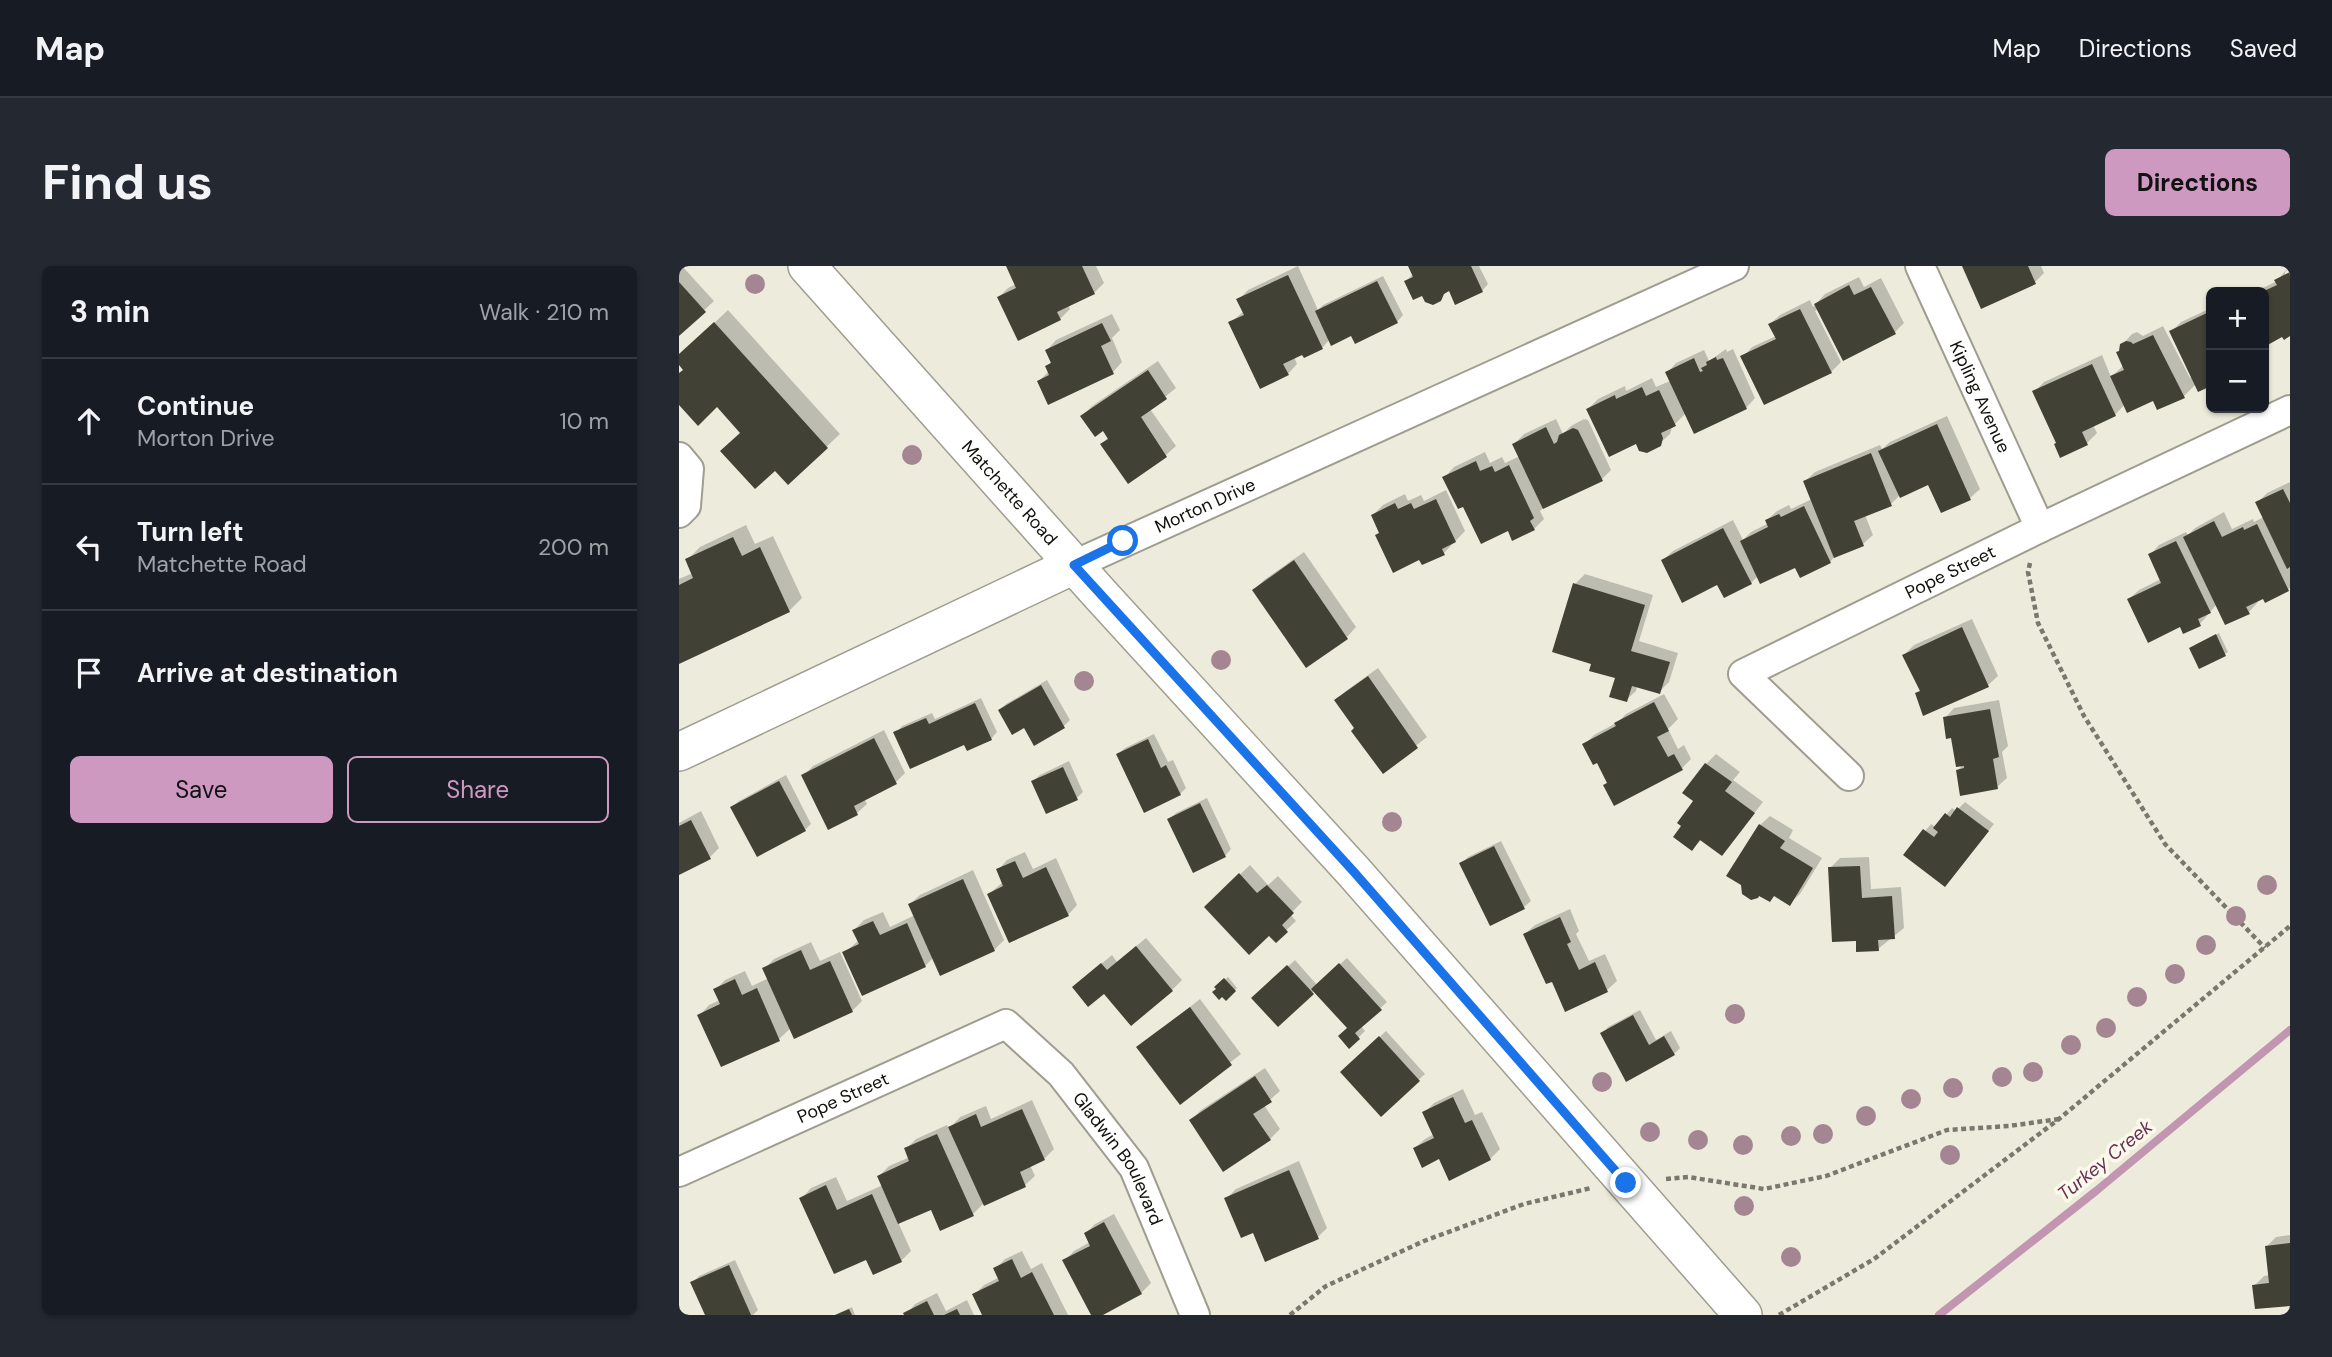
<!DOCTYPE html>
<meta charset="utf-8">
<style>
:root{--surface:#171b24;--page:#242831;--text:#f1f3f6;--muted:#9ea1a6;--line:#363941;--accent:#cd99c1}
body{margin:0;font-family:"DM Sans",sans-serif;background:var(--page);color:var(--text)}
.controls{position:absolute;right:21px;top:21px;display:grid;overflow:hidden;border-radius:10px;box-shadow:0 2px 5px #0004}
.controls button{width:63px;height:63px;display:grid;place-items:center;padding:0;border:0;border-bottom:2px solid var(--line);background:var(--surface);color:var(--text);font:35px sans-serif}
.stop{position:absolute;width:21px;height:21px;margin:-16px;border:5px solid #1a73e8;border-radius:50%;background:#fff}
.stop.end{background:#1a73e8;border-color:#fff;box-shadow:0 2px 7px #0008}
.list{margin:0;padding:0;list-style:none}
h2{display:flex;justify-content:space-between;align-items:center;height:91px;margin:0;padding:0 28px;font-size:30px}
h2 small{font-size:23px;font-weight:400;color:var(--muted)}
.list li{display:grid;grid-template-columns:46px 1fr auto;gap:21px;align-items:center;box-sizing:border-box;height:126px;padding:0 28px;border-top:2px solid var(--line)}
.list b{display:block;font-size:26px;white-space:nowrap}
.list p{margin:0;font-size:23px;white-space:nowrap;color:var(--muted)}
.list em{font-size:23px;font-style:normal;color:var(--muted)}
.actions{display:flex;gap:14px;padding:21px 28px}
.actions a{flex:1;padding:16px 0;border:2px solid var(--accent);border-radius:10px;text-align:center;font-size:24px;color:var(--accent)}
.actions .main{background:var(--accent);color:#111}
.icon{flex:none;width:38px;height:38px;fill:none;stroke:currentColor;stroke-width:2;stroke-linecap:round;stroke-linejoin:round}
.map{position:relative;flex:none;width:1611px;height:1049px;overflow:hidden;border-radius:10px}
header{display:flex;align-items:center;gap:42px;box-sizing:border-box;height:98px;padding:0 35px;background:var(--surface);border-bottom:2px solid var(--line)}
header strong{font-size:33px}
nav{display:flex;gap:38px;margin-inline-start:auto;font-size:24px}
.intro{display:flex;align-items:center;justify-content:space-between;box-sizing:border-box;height:168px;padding:0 42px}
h1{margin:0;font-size:49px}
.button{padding:18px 32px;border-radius:10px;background:var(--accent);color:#111;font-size:24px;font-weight:700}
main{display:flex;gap:42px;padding:0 42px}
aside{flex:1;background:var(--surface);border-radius:10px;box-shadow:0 2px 5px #0004}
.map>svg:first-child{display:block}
</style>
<header>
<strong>Map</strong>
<nav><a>Map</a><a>Directions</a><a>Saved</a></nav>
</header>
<div class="intro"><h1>Find us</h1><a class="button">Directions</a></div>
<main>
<aside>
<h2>3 min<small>Walk · 210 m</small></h2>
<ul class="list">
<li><svg class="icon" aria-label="ahead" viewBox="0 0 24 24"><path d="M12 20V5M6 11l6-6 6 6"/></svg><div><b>Continue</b><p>Morton Drive</p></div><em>10 m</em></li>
<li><svg class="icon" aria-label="left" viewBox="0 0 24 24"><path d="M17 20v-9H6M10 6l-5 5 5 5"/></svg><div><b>Turn left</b><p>Matchette Road</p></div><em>200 m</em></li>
<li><svg class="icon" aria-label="arrive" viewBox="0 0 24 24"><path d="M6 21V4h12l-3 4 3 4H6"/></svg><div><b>Arrive at destination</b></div></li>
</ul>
<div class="actions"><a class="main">Save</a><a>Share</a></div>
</aside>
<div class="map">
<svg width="1611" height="1049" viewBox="0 0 1611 1049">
<rect width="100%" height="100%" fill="#edecdc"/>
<g fill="#0003">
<polygon points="0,0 3,0 35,35 0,68"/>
<polygon points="329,0 417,0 425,17 415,27 389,39 391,43 381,53 320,31 329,22 337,18"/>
<polygon points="619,0 639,44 644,39 704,10 724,49 718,56 651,73 643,82 615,91 618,98 609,108 551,57 565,45 559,34 569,24"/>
<polygon points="731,0 800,0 809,18 803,25 770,21 761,33 727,15 734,8"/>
<polygon points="1285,0 1362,0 1365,7 1356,16"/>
<polygon points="1611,2 1606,6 1606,10 1611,8 1611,68 1605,71 1604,69 1585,79 1585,26 1576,26 1598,15 1607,4"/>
<polygon points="1180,11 1185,21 1202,12 1225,57 1216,66 1139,43 1136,45 1162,96 1152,106 1064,91 1073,81 1097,70 1091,58 1101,49 1131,34 1134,41 1146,28"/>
<polygon points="1532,42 1532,118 1520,123 1517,118 1505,130 1479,142 1475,132 1446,138 1436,149 1414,159 1418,167 1408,177 1382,189 1379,177 1355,126 1365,116 1423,89 1432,111 1445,99 1443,79 1453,68 1458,66 1464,70 1484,60 1511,112 1513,110 1492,66 1502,56"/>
<polygon points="49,44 161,168 109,217 38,139 0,136 0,108 6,103 0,97 0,90"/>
<polygon points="433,48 441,64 433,72 443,96 434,106 360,115 370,105 368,100 373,95 368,84 377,74"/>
<polygon points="1047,83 1048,86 1054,83 1076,132 1067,142 1007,147 993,161 991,168 980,178 958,176 909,143 919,133 946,120 947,125 973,112 977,121 991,115 988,107 997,97 1025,84 1030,95"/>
<polygon points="479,95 497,122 471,143 497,180 487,189 449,216 423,178 430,171 424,163 403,150 413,140"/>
<polygon points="1268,150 1301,223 1291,232 1263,245 1250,216 1220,230 1212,238 1186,249 1194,269 1184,278 1157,289 1151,296 1117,299 1079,310 1072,317 1038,316 984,294 994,285 1054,254 1064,274 1072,266 1090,257 1088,254 1098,245 1110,239 1112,243 1133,233 1126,215 1136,206 1201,179 1203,183 1211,176"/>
<polygon points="877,153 884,168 892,160 905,153 909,154 932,204 923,213 864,242 861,245 865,253 855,263 830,263 785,239 766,211 775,201 806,186 811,197 823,191 826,197 841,190 835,178 845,168"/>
<polygon points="1611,216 1611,321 1609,324 1578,334 1579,336 1570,346 1538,338 1521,358 1502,359 1450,333 1460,324 1482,313 1471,289 1480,279 1507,266 1509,269 1516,262 1545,246 1553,263 1574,253 1575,256 1585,251 1578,237 1588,227"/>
<polygon points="767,224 786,265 765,287 741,291 702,266 694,249 704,239 726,228 729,235 742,229 745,235"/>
<polygon points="67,259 76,278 94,270 123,332 110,345 0,396 0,313 14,307 8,294 21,281"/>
<polygon points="625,286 677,361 668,371 575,324 585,314"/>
<polygon points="906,308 974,329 960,375 999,387 990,416 980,426 958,420 957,425 947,434 938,411 914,397 896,318"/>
<polygon points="1293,353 1319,410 1309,419 1238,428 1242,423 1225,389 1235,379"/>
<polygon points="1540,367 1549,386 1546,388 1512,382"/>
<polygon points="699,402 748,471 704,506 658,434 667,425"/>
<polygon points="368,414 391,454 385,460 321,444 327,438"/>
<polygon points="985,428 999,453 989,463 999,483 1005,479 1012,493 1003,502 930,516 919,495 905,479 915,469 939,456 947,448"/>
<polygon points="302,432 318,466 312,473 285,477 217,467 223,460 253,447 256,453"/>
<polygon points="1320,434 1329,480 1323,486 1328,512 1318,521 1279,504 1285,498 1266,452 1275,442"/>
<polygon points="205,464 226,507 217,516 185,532 188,538 178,547 124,510 134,500"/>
<polygon points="475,468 489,496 494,494 507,522 501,528 439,488 446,482"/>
<polygon points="1037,488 1061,506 1054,514 1084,536 1043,588 1023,573 1013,583 1017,535 1027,498"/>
<polygon points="390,495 404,526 398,532 354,515 361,509"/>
<polygon points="107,509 132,558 126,564 53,541 60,535"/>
<polygon points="528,532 552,583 546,590 490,553 497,547"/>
<polygon points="1286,536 1315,558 1266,619 1226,589 1252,558 1257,561 1273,542 1277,545"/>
<polygon points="22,545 40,582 31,591 0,607 0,557"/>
<polygon points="1091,550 1114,564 1110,572 1143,592 1121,628 1111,637 1096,629 1091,634 1064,618 1081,559"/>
<polygon points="822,575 852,635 845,641 812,658 782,598 789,591"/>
<polygon points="346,586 354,603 377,592 398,639 389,649 310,628 324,616 319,604 328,594"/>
<polygon points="1190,591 1192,623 1222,621 1225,662 1199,683 1178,673 1151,602 1161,592"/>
<polygon points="571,599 589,619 599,610 623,636 611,648 617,655 597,674 591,668 527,641"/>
<polygon points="294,604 325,674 315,684 255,691 246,700 165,687 180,674 175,664 185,654 204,646 211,661 236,649 231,638 241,629"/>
<polygon points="891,643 900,665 897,668 910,695 926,688 938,715 928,724 874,714 846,668 856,659"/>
<polygon points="467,672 503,714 493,724 425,726 405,712 433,689 438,696"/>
<polygon points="132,676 141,695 161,686 183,735 173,745 112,762 100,773 43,799 21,749 30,739 41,734 37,723 46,714 66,705 73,720 90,712 86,702 95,693"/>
<polygon points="668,692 708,736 682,760 686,765 670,781 670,762 636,724 599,759 575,732 616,694 638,719"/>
<polygon points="549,711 558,722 547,732 537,721"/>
<polygon points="521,733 562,788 501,836 460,781"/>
<polygon points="961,744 977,774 992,765 1001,782 995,788 923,768 929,761"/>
<polygon points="707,765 746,808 702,848 664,806"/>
<polygon points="586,802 601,825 585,839 601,863 591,873 512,854 522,844"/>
<polygon points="784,823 796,849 803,846 821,883 811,893 736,882 746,873 755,868 745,847 755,837"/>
<polygon points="353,834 375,883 365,893 351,899 356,910 346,919 305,937 294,948 253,941 219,956 232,985 222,995 188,992 123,932 132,922 157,911 168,935 204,919 200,910 210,900 231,891 227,883 237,873 268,859 270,863 281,851 307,840 312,853"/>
<polygon points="620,895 648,962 639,971 547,933 557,923"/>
<polygon points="435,948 472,1017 462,1027 420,1049 414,1049 385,995 395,985 411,976 407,967 416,958"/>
<polygon points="1611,969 1611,1038 1577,1041 1575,1020 1585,1010 1591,1009 1588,980 1597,971"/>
<polygon points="343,985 352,1003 363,997 389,1049 305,1049 295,1029 305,1019 321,1011 316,1003 326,993"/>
<polygon points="56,994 79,1044 74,1049 28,1049 13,1017 20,1010"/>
<polygon points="258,1027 267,1045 288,1034 295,1049 227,1049 236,1038"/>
<polygon points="173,1041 176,1049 156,1049"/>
</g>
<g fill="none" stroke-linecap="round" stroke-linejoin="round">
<polyline stroke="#c296b1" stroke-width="8" points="1260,1049 1417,925 1611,764"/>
</g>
<g fill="#424135">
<polygon points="327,0 403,0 416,28 378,46 382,54 339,75 318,31 337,22"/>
<polygon points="729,0 792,0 804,26 776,39 770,25 765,28 762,35 754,39 746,36 743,30 734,34 725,15 734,11"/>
<polygon points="1283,0 1349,0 1357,18 1302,43"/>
<polygon points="1611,6 1611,70 1605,74 1603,71 1585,81 1585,25 1598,19 1595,14"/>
<polygon points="609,9 644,83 625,92 623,89 604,98 610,109 581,123 549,56 565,49 557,33"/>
<polygon points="698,15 719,57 676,78 672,70 652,80 636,45"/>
<polygon points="0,16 27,46 0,70"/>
<polygon points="1170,19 1175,29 1192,21 1217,68 1164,95 1135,38"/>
<polygon points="1121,43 1153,107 1085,139 1061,90 1097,73 1089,58"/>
<polygon points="1532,45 1532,120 1519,126 1490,65"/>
<polygon points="35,56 149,182 109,219 96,205 76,223 41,185 61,167 38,141 19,160 0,139 0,107 4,104 0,99 0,88"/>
<polygon points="423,57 432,75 422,80 435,108 369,139 358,115 370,109 366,100 372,97 366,84"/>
<polygon points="1474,69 1506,132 1478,144 1474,135 1448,147 1431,110 1445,104 1437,86 1440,85 1441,78 1447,75 1452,76 1454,78"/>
<polygon points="1037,91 1038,94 1044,92 1068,143 1015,168 986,106 1015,92 1021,106 1024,105 1022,102 1028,99 1027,96"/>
<polygon points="1413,98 1437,150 1403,166 1409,179 1381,192 1375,178 1377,177 1353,125"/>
<polygon points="469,104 488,133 462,151 488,191 449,218 421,178 429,173 424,165 416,171 401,150"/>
<polygon points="963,121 967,130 980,124 997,160 982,167 984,172 982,180 968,187 960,185 957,178 930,191 907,143 936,129 937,133"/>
<polygon points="1258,158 1292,234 1262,247 1249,219 1221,232 1199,185"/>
<polygon points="867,161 875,178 878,176 880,169 894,162 899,164 924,215 864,243 833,178"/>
<polygon points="1192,187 1213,240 1175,255 1185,280 1155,292 1124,215"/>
<polygon points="797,195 801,205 813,200 816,206 830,199 855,252 851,255 856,264 833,275 829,265 802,278 784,241 779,243 763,211"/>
<polygon points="1604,223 1611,237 1611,301 1608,303 1576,236"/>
<polygon points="757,233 777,276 763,283 766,289 743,299 740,294 714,307 696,269 700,267 692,249 716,237 719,243 732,237 735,243"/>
<polygon points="1125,240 1152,297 1121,312 1116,302 1081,318 1061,275 1089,261 1086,254 1100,248 1102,251"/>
<polygon points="1535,255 1543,271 1564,261 1565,264 1578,258 1610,325 1586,337 1584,333 1567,341 1571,348 1546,359 1504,271"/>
<polygon points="1044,262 1073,318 1045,332 1038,319 1003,337 982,294"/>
<polygon points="54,271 63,290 81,281 111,346 0,398 0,319 14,312 6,293"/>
<polygon points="1497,275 1532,347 1519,353 1522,360 1504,368 1501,361 1469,377 1448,333 1482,317 1469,288"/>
<polygon points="615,294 669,373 627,402 573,324"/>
<polygon points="894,317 966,339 952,385 991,396 981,428 953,420 948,436 930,431 936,412 910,405 912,398 873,386"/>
<polygon points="1283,361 1310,421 1244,450 1236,427 1241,425 1223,389"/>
<polygon points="1537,368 1547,390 1520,403 1510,382"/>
<polygon points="689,410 739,482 704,508 672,465 675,462 655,434"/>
<polygon points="362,419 386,462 355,480 345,462 333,469 319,444"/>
<polygon points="975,436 990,465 978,471 989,491 995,488 1004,504 935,540 924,519 928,517 918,497 914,499 903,478 937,460 935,457"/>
<polygon points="296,437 313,474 288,485 285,479 231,503 214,466 247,452 250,458"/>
<polygon points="1311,443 1320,491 1314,493 1319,523 1281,530 1277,504 1285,502 1285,500 1277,501 1272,472 1267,473 1264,451"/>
<polygon points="195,472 218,518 175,540 179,549 149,564 122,509"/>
<polygon points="469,473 482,502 487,499 502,529 465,547 437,488"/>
<polygon points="1026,497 1053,516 1046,525 1076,547 1043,590 1021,574 1013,585 994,571 1002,560 998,557 1014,535 1003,527"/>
<polygon points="384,501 399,534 367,548 352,515"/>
<polygon points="100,515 127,565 78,591 51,541"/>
<polygon points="521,537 547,591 514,607 488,553"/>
<polygon points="1278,541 1310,565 1266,621 1224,589 1244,563 1255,571 1259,566 1254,562 1266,547 1271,551"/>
<polygon points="12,554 32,593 0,609 0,560"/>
<polygon points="1080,558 1106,575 1101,582 1134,602 1111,640 1095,630 1091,636 1080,630 1079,632 1072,634 1063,628 1062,619 1047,610"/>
<polygon points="815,580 846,643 811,660 780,597"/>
<polygon points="336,595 344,612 367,601 390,650 330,677 308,628 324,620 317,603"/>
<polygon points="1181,600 1183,632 1213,630 1216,673 1199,674 1200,685 1177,686 1177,675 1153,676 1149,601"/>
<polygon points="560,607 578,627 588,619 615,647 603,659 609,666 597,677 590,670 570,689 525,641"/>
<polygon points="284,613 316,685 261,710 229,638"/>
<polygon points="881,651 892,676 888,678 900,704 916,696 929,726 886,746 873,716 867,718 844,668"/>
<polygon points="194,655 201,669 228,657 247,701 183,730 163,686 180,678 173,664"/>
<polygon points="457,680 494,725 452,760 425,728 409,741 393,721 422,697 428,704"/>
<polygon points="122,684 131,704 151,695 174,746 115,773 83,702"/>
<polygon points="660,697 703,744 676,767 681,773 670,783 659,770 668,762 632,723"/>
<polygon points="608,699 635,728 599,761 572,732"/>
<polygon points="545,712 557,725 547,735 543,731 540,734 533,726 537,723 535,721"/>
<polygon points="56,713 63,729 78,722 101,775 42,801 18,749 41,738 34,723"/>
<polygon points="511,741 553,799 501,839 457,781"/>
<polygon points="954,749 970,779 985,770 996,789 947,816 921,767"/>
<polygon points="700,770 741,815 702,851 661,806"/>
<polygon points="576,810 593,836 574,848 592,874 544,906 510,854"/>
<polygon points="774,831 786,857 793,854 812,894 770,915 760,893 743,902 734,882 755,872 743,846"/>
<polygon points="343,843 366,894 341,906 347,921 305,940 269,861 297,848 302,861"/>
<polygon points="258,868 295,950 261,965 252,944 219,958 198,910 230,895 225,882"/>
<polygon points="610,904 640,973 586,996 574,967 562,972 545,932"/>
<polygon points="147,919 158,944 193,928 223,996 194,1009 187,994 155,1008 120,932"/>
<polygon points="425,956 463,1028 424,1049 412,1049 383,994 411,980 405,967"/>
<polygon points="1611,977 1611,1040 1576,1043 1573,1019 1590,1017 1586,980"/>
<polygon points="333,993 342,1012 353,1006 375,1049 303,1049 293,1028 320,1015 314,1002"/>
<polygon points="50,999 72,1049 26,1049 11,1016"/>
<polygon points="248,1035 255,1049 225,1049 224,1047"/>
<polygon points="170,1043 173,1049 156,1049"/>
<polygon points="278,1043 281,1049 265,1049"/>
</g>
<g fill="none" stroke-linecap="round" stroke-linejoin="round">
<g stroke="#9e9d8f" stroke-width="32">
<g id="minor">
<path id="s1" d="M1241,0L1361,262"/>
<polyline points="0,191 10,203 7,240 0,247"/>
<path id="s2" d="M395,299L1055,0"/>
<path id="s3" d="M1170,510L1064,408L1361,262L1611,144"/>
<path id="s4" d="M0,906L327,758L382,808L455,902L516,1049"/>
</g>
</g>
<g stroke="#9e9d8f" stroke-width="40">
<g id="tertiary">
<path id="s5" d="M128,0L420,327L675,606L1064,1049"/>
<polyline points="0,486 395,299"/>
</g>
</g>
<g stroke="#79786e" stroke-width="4.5" stroke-dasharray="5 3.5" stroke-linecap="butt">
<polyline points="1351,297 1349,306 1359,357 1405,450 1486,578 1586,682"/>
<polyline points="987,913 1009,911 1085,923 1147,910 1268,864 1330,860 1380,853"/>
<polyline points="611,1049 647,1020 745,975 845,938 912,922"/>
<polyline points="1100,1049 1195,993 1380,853 1611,660"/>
</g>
<use href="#minor" stroke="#fff" stroke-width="28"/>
<use href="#tertiary" stroke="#fff" stroke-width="37"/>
</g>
<g fill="#a48592">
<circle cx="76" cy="18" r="10"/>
<circle cx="233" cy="189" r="10"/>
<circle cx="542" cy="394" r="10"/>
<circle cx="405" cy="415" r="10"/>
<circle cx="713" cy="556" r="10"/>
<circle cx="1588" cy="619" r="10"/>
<circle cx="1557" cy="650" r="10"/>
<circle cx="1527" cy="679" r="10"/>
<circle cx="1496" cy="708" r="10"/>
<circle cx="1458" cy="731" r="10"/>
<circle cx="1056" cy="748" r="10"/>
<circle cx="1427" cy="762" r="10"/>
<circle cx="1392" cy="779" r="10"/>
<circle cx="1354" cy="806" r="10"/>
<circle cx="1323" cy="811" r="10"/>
<circle cx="923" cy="816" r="10"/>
<circle cx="1274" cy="822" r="10"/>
<circle cx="1232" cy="833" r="10"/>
<circle cx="1187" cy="850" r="10"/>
<circle cx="971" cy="866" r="10"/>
<circle cx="1144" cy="868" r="10"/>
<circle cx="1112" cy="870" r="10"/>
<circle cx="1019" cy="874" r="10"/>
<circle cx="1064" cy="879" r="10"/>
<circle cx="1271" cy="889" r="10"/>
<circle cx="1065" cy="940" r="10"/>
<circle cx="1112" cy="991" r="10"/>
</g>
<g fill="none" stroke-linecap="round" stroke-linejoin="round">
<polyline stroke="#1a73e8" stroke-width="9" points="444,275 395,299 675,606 947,917"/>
</g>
<g text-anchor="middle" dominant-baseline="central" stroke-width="7" stroke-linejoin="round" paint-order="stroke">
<g font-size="18" fill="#12110c" stroke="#faf9ea">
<text stroke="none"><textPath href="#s1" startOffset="144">Kipling Avenue</textPath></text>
<text stroke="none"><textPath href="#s5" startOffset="304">Matchette Road</textPath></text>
<text stroke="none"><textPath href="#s2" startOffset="144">Morton Drive</textPath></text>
<text stroke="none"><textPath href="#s3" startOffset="378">Pope Street</textPath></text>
<text stroke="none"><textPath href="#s4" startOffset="180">Pope Street</textPath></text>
<text stroke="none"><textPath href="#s4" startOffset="536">Gladwin Boulevard</textPath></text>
</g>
<g font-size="19" font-style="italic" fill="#683056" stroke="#faf9ea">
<text transform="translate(1426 894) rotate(-39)">Turkey Creek</text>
</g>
</g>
</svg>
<div class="controls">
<button>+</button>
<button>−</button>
</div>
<div class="stop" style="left:444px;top:275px"></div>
<div class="stop end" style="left:947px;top:917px"></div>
</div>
</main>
